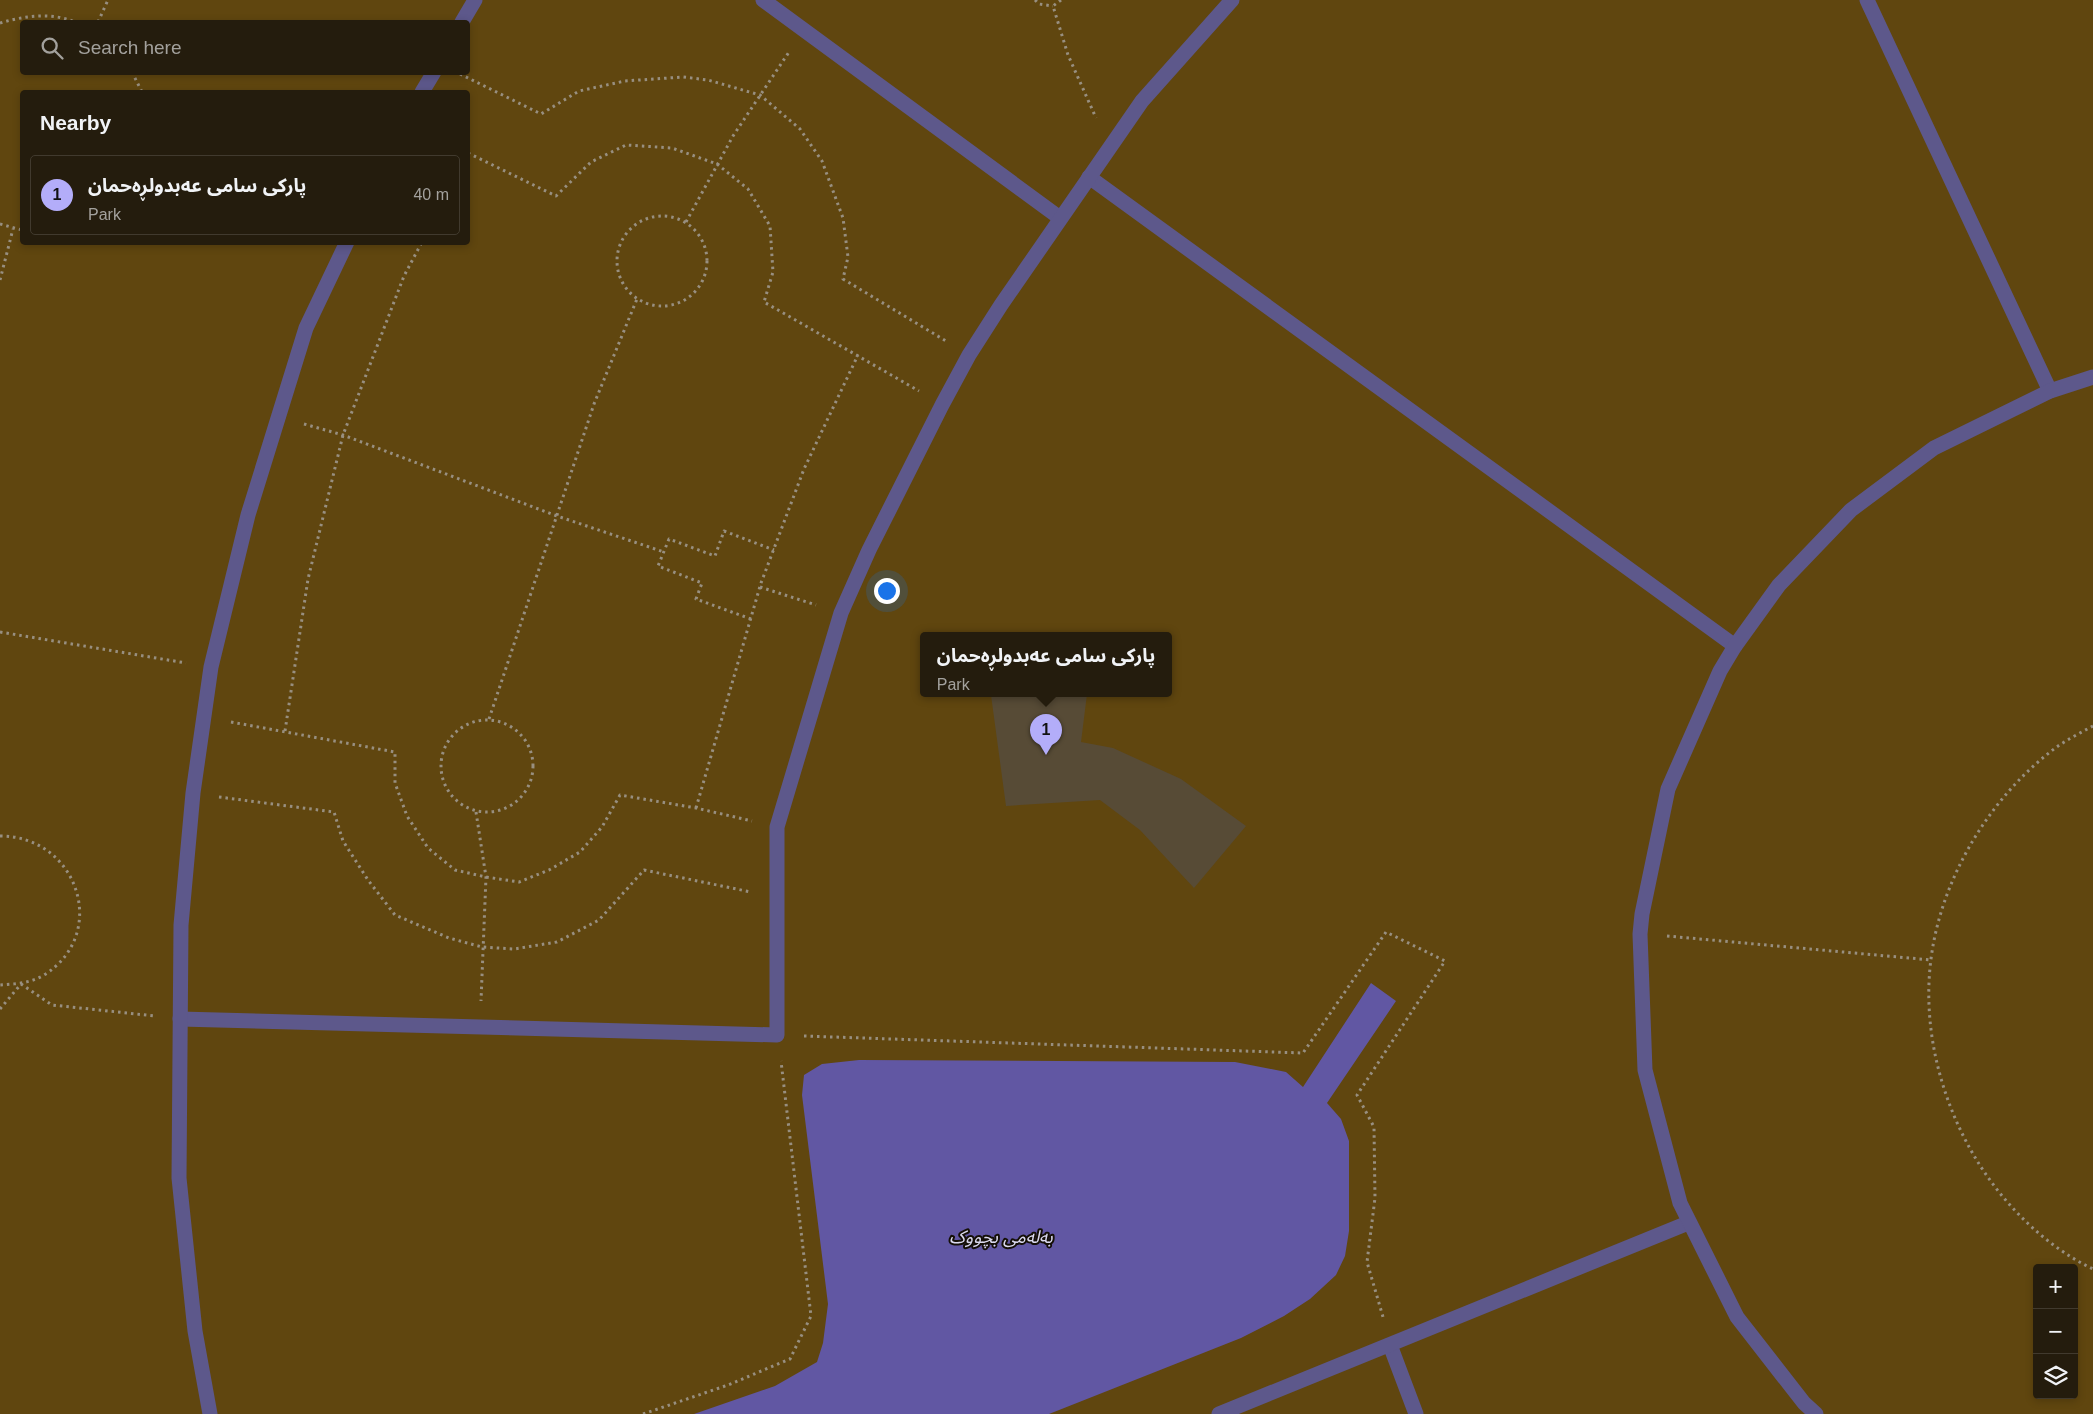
<!DOCTYPE html>
<meta charset="utf-8">
<style>
:root{--surface:#241c0d;--page:#2c2516;--text:#f1f3f6;--muted:#a3a19d;--line:#413a2e;--accent:#b3adf9}
body{margin:0;font-family:Arial,"Noto Sans Arabic",sans-serif;background:var(--page);color:var(--text)}
.controls{position:absolute;right:15px;bottom:15px;display:grid;overflow:hidden;border-radius:5px;box-shadow:0 2px 8px #0003}
.controls button{width:45px;height:45px;display:grid;place-items:center;padding:0;border:0;border-bottom:1px solid var(--line);background:var(--surface);color:var(--text);font:25px sans-serif}
.you{position:absolute;left:886px;top:590px;width:18px;height:18px;margin:-12px;border:4px solid #fff;border-radius:50%;background:#1a73e8;box-shadow:0 0 0 8px #1a73e833}
.badge{display:grid;place-items:center;width:32px;height:32px;border-radius:50%;background:var(--accent);color:#111;font-size:16px;font-weight:700}
.pin{position:absolute;translate:-50% -41px;filter:drop-shadow(0 1px 2px #0008)}
.pin::after{content:'';position:absolute;top:26px;width:18px;height:15px;background:inherit;clip-path:polygon(0 0,100% 0,50% 100%)}
.popup{position:absolute;left:920px;top:632px;width:252px;height:65px;box-sizing:border-box;display:grid;place-content:center;border-radius:5px;background:var(--surface);filter:drop-shadow(0 1px 4px #0005);font-size:16px;white-space:nowrap;color:var(--muted)}
.popup b{font-size:19px;color:var(--text)}
.popup::after{content:'';position:absolute;left:50%;top:100%;margin-left:-10px;border:10px solid transparent;border-top-color:var(--surface)}
.list{margin:0;padding:0;list-style:none}
h2{display:flex;justify-content:space-between;align-items:center;height:65px;margin:0;padding:0 20px;font-size:21px}
h2 small{font-size:16px;font-weight:400;color:var(--muted)}
.list li{display:grid;grid-template-columns:32px 1fr auto;gap:15px;align-items:center;box-sizing:border-box;height:80px;margin:0 10px 10px;padding:0 10px;border:1px solid var(--line);border-radius:5px}
.list b{display:block;font-size:19px;white-space:nowrap}
.list p{margin:0;font-size:16px;white-space:nowrap;color:var(--muted)}
.list em{font-size:16px;font-style:normal;color:var(--muted)}
.icon{flex:none;width:28px;height:28px;fill:none;stroke:currentColor;stroke-width:2;stroke-linecap:round;stroke-linejoin:round}
.map{position:relative;flex:none;width:2093px;height:1414px;overflow:hidden}
.search{position:absolute;background:var(--surface);box-shadow:0 2px 8px #0003;left:20px;top:20px;width:450px;height:55px;display:flex;align-items:center;gap:12px;box-sizing:border-box;padding:0 18px;border-radius:5px;color:var(--muted);font-size:19px}
.panel{position:absolute;background:var(--surface);box-shadow:0 2px 8px #0003;left:20px;top:90px;width:450px;height:155px;border-radius:5px}
.map>svg:first-child{display:block}
</style>
<div class="map">
<svg width="2093" height="1414" viewBox="0 0 2093 1414">
<rect width="100%" height="100%" fill="#302511"/>
<path fill="#60460f" fill-rule="evenodd" d="M0,0H2093V1414H0ZM22,22H468V72H22ZM22,92H468V242H22ZM924,636H1168V694H924ZM2037,1268H2074V1395H2037Z"/>
<polygon fill="#6157a3" points="1371,983 1396,1001 1327,1103 1341,1119 1349,1141 1349,1231 1345,1256 1336,1275 1310,1299 1284,1316 1241,1338 1049,1414 694,1414 775,1386 817,1362 823,1343 828,1304 802,1095 804,1075 822,1064 859,1060 1235,1062 1286,1072 1303,1087"/>
<polygon fill="#574b36" points="1087,694 1081,742 1113,748 1181,779 1246,826 1194,888 1140,830 1100,800 1006,806 991,695"/>
<g fill="none" stroke-linecap="round" stroke-linejoin="round">
<g stroke="#988f80" stroke-width="3" stroke-dasharray="2.5 4" stroke-linecap="butt">
<polyline points="1035,0 1039,4 1053,6"/>
<polyline points="1061,0 1053,6 1068,55 1096,118"/>
<polyline points="98,22 108,0"/>
<path d="M0,23C24,16 51,12 75,22"/>
<polyline points="132,72 142,92"/>
<polyline points="460,74 541,114 579,91 625,81 683,77 708,80 760,95 800,129 822,161 843,218 848,257 843,279 946,341"/>
<polyline points="468,153 556,196 591,162 626,145 672,148 717,164 748,189 770,226 773,272 764,302 919,391"/>
<circle cx="662" cy="261" r="45"/>
<polyline points="686,222 733,136 789,52"/>
<polyline points="0,224 22,230"/>
<polyline points="0,280 13,229"/>
<polyline points="304,424 343,435 557,516 664,552"/>
<polyline points="760,587 816,605"/>
<polyline points="751,619 696,599 702,583 658,566 669,539 715,556 724,531 774,550"/>
<polyline points="0,632 186,663"/>
<polyline points="489,719 594,404 637,299"/>
<circle cx="487" cy="766" r="46"/>
<polyline points="231,722 395,752 395,783 407,816 428,848 455,870 486,877 519,882 549,870 580,852 602,827 620,795 696,808 752,821"/>
<path d="M2093,726C2080,733 2066,740 2054,749C1989,798 1941,879 1931,959C1922,1028 1941,1101 1976,1159C2003,1204 2045,1246 2093,1269"/>
<polyline points="285,731 308,579 343,435 404,276 422,242"/>
<polyline points="219,797 334,812 343,841 368,880 395,915 449,938 482,947 514,949 557,942 599,920 644,870 751,892"/>
<polyline points="696,808 761,583 804,469 858,355"/>
<polyline points="476,812 486,877 481,1001"/>
<path d="M0,836C78,836 110,934 44,975C31,983 15,984 0,985"/>
<polyline points="1667,936 1931,960"/>
<polyline points="0,1009 21,984 52,1005 155,1016"/>
<polyline points="804,1036 1303,1053 1386,932 1445,961 1357,1095 1374,1127 1375,1198 1367,1262 1383,1317"/>
<polyline points="643,1414 728,1385 790,1359 811,1316 781,1061"/>
</g>
<g stroke="#5d588b" stroke-width="15">
<polyline points="763,0 1060,218"/>
<polyline points="1867,0 2050,391"/>
<polyline points="462,22 475,0"/>
<polyline points="422,92 434,72"/>
<polyline points="1089,177 1735,646"/>
<polyline points="180,1019 777,1035 777,827 841,613 869,550 942,405 969,355 1001,305 1142,101 1232,0"/>
<polyline points="1390,1345 1416,1414"/>
<polyline points="210,1414 195,1331 179,1178 181,925 193,793 211,667 248,515 306,328 347,242"/>
<polyline points="1219,1414 1688,1223"/>
<polyline points="1816,1414 1804,1403 1737,1317 1680,1203 1645,1070 1640,934 1642,914 1668,789 1720,671 1735,646 1779,585 1851,510 1934,448 2050,391 2093,377"/>
</g>
</g>
<g text-anchor="middle" dominant-baseline="central" stroke-width="4" stroke-linejoin="round" paint-order="stroke">
<g font-size="18" font-style="italic" fill="#dad9ef" stroke="#140f07">
<text x="1001" y="1237">بەلەمی بچووک</text>
</g>
</g>
</svg>
<div class="controls">
<button>+</button>
<button>−</button>
<button><svg class="icon" aria-label="layers" viewBox="0 0 24 24"><path d="M12 4l9 5-9 5-9-5zM3 14l9 5 9-5"/></svg></button>
</div>
<div class="you"></div>
<div class="pin badge" style="left:1046px;top:755px">1</div>
<div class="popup"><b>پارکی سامی عەبدولڕەحمان</b>Park</div>
<div class="search"><svg class="icon" aria-label="search" viewBox="0 0 24 24"><circle cx="10" cy="10" r="6"/><path d="M15 15l6 6"/></svg>Search here</div>
<section class="panel">
<h2>Nearby<small></small></h2>
<ul class="list">
<li><span class="badge">1</span><div><b>پارکی سامی عەبدولڕەحمان</b><p>Park</p></div><em>40 m</em></li>
</ul>
</section>
</div>
